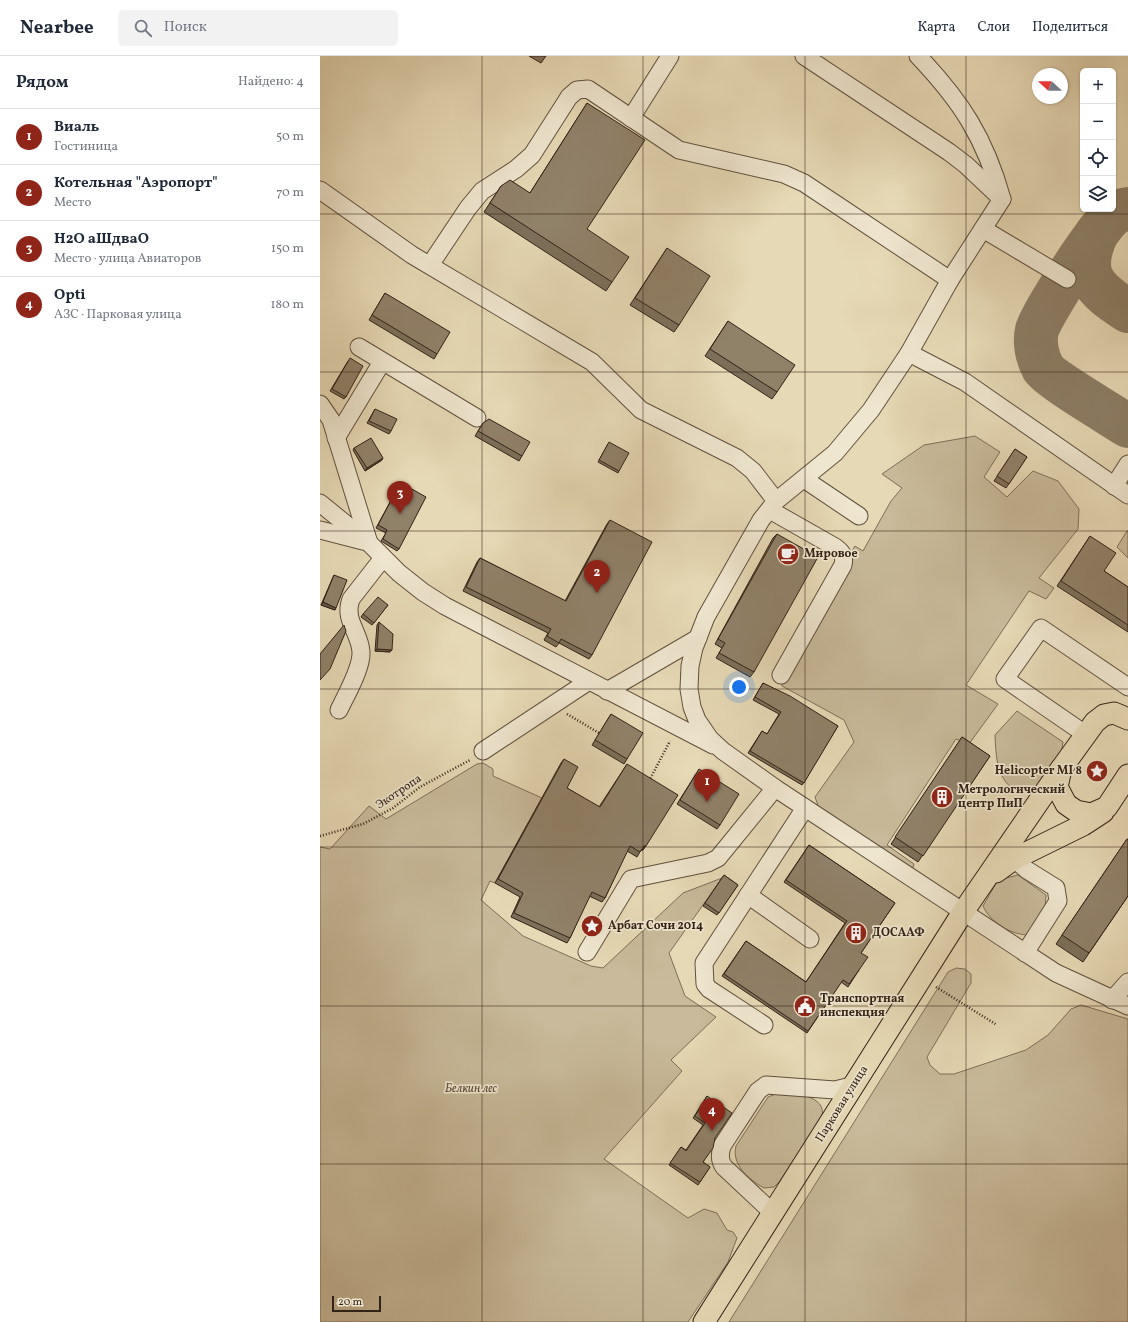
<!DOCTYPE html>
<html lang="ru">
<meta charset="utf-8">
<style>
:root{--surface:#fff;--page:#f2f2f3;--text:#1f2937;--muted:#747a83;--line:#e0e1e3;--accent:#8f2418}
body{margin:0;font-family:Vollkorn,serif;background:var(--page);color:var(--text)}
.controls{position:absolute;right:12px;top:12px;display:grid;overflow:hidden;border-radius:6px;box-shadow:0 1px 3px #0004}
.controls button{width:36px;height:36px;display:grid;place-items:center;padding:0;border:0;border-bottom:1px solid var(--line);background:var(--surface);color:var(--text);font:20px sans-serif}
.compass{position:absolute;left:712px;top:12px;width:36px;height:36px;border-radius:50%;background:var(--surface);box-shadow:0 1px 3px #0004;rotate:291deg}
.scale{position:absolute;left:12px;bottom:10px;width:49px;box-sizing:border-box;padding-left:4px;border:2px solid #332217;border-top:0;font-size:11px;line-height:14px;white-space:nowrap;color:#332217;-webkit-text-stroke:3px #efe6cf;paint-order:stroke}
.you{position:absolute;left:419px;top:631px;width:14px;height:14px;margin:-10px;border:3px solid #fff;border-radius:50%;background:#1a73e8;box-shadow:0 0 0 6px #1a73e833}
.badge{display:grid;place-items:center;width:26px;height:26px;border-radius:50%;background:var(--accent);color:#fff;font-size:13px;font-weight:700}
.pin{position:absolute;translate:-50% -33px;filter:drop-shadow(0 1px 2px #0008)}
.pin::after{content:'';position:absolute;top:21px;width:14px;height:12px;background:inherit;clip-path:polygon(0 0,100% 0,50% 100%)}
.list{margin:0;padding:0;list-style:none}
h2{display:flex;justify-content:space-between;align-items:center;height:52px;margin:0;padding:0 16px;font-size:17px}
h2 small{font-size:13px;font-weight:400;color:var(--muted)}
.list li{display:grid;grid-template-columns:26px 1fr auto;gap:12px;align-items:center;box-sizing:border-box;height:56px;padding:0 16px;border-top:1px solid var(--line)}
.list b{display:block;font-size:15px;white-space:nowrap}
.list p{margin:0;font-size:13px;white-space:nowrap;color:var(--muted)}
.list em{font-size:13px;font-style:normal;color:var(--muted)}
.icon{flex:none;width:22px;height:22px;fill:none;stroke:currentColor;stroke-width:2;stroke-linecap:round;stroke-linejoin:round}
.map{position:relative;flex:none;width:808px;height:1266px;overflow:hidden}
header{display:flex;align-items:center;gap:24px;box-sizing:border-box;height:56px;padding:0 20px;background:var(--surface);border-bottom:1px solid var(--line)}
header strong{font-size:19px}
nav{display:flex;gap:22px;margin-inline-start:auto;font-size:14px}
.search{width:280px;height:36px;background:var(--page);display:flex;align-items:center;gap:10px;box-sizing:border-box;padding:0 14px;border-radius:6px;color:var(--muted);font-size:15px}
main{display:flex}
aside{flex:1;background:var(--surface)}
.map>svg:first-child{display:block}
</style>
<header>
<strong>Nearbee</strong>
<div class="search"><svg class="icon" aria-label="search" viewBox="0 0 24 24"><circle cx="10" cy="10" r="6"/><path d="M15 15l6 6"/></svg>Поиск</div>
<nav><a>Карта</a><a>Слои</a><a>Поделиться</a></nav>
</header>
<main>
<aside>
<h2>Рядом<small>Найдено: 4</small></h2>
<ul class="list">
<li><span class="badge">1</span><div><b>Виаль</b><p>Гостиница</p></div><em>50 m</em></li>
<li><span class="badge">2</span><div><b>Котельная &quot;Аэропорт&quot;</b><p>Место</p></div><em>70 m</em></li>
<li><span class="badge">3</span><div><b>H2O аШдваО</b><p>Место · улица Авиаторов</p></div><em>150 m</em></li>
<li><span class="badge">4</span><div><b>Opti</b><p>АЗС · Парковая улица</p></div><em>180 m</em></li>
</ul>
</aside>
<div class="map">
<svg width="808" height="1266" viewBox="0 0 808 1266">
<rect width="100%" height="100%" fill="#e6d9b5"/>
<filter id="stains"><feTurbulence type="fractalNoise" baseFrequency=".005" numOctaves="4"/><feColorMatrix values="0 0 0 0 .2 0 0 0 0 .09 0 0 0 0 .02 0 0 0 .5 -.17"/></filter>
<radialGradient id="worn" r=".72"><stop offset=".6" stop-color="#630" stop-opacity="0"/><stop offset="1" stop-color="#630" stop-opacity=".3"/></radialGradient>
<g fill="#c8ba9a" stroke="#7e6e58">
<polygon points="655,380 680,396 664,421 687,441 713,415 738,425 759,453 758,473 719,522 734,532 726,543 709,535 646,629 678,648 649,688 636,683 567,789 594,808 592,815 500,755 495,741 534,686 524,664 462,630 461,619 535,490 543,495 571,445 582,432 562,418 604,389"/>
<polygon points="807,475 808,475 808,502 797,491"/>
<path d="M697,655L743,686L741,699L715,736C710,736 703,737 699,736C676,726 676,700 675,679Z"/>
<polygon points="163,707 173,713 173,720 222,742 175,827 170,825 161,844 203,880 271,910 283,912 363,837 402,822 349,897 365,940 396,961 351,1004 362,1015 284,1103 368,1162 384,1153 397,1157 407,1174 413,1176 417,1182 408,1206 368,1266 0,1266 0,791 10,793 49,750 66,763 157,708"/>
<path d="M698,819L726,839L725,854L707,879C690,878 670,866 663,850L678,824Z"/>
<polygon points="636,912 645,913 651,918 651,927 607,1001 610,1009 620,1018 634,1018 706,994 728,979 751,953 761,949 808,963 808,1266 409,1266 628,916"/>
<path d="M458,1037C473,1038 507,1038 502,1061L459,1126L454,1131L444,1132C429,1124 411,1108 416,1090L448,1041Z"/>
</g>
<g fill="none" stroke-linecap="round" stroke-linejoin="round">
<g stroke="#8c7e66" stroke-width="44">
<path d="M808,153C804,154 797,155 794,158C780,167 722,257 717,274C714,286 717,301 723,312C730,323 793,360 808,370"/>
<path d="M777,177C758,219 774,233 808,255"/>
</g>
<g stroke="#60503e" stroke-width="19">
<g id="minor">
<polyline points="484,0 629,96 646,109 682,143 630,224 589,297 551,354 515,397 456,445 441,464 386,561 374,592 370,610 369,633 372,651 377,664 390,683 403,695 455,732 736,917 808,950"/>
<path d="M598,0C641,45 665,82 682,143"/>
<polyline points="311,62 350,0"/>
<polyline points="0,134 92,199 272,306 321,354 417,402 433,415 456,445"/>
<polyline points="663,173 747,223"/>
<polyline points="110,209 148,152 162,135 196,113 212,99 249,41 257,34 268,33 359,94 464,118 484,127 630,224"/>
<polyline points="39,291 157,362"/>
<polyline points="589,297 645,326 808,439"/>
<polyline points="0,348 11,364 49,487"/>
<polyline points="16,382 62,306"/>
<polyline points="484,423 539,460"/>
<polyline points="794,430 808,408"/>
<polyline points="0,447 49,487 79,517 103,536 125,550 393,689"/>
<path d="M450,454L515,491C522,496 525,500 523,509L461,619"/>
<polyline points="0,474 43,485"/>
<polyline points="287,635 378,582"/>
<path d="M19,654C26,639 42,612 41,596C40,576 23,564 31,543L63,502"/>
<polyline points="765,678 685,623 721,572 808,631"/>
<polyline points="163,695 269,625"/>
<polyline points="694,803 707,814 736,832 738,845 705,897"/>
<polyline points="428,839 490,883"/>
<polyline points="267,896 311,823 388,807 398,802 455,732"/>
<polyline points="792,944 808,926"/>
<polyline points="444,969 389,933 385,928 384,907 485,752"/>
<path d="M453,1157L404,1111C399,1104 400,1098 402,1090L438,1035L446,1029L515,1034L535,1029"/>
</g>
</g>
<g stroke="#332217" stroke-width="23">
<g id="major">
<polyline points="808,663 794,657 784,659 775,666 741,713 737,731 746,748 756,755 771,758 787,751 808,719"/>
<polyline points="676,816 694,803 763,769 783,756"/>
<polyline points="384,1266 643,856 741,713"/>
</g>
</g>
<g stroke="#332217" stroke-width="2.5" stroke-dasharray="1 2" stroke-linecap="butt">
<polyline points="247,658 279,677"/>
<polyline points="329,725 350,685"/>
<polyline points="0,780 43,768 73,752 100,731 150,704"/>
<polyline points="616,931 677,969"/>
</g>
<use href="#minor" stroke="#efe6cf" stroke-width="17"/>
<use href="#major" stroke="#e6d9b5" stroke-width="21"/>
</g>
<g fill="#7c6f5a" stroke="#332217">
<polygon points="209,0 226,0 221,7"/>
<polygon points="267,47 267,173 292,226 286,235 164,156 181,130 210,137"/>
<polygon points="347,192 359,269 354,276 310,249"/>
<polygon points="65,237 117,298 114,303 49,264"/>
<polygon points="408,265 457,336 452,343 385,300"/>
<polygon points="28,305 26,341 24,343 10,335"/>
<polygon points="55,353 71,375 69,378 47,367"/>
<polygon points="163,367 202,400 199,405 155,380"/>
<polygon points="288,388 299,415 298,417 278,406"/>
<polygon points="34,392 62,404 45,415 33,394"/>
<polygon points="695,393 707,401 686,432 674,425"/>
<polygon points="90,432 79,493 77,495 61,485 66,477 56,472 75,437 84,442"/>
<polygon points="290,464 272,599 269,603 239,587 236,591 224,584 228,577 143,535 157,506 160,502 245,545 287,468"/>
<polygon points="457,478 434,616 430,621 396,602 402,592 395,588 453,482"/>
<polygon points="770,480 784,515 808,531 808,576 737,530"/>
<polygon points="14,519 15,554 1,549 13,521"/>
<polygon points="68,549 52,569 41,561 43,558"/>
<polygon points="59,566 72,594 70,596 55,595 57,569"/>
<polygon points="443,627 518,670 482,729 428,697 442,675 447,678 459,658 433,644"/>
<polygon points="291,658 307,703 304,708 272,689"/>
<polygon points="642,681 670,700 598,806 571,788"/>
<polygon points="244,703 247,732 279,751 307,708 323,794 321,794 317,801 307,795 285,842 282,846 269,840 250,882 247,887 191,861 200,841 175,827 241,707"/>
<polygon points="376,718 400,769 397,773 357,748"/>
<polygon points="807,783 808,840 763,906 736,888"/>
<polygon points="489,789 575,847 541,897 539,914 528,931 521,926 487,977 402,920 426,885 486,926 525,867 464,826"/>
<polygon points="404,819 418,829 397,859 383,850"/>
<polygon points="387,1040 395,1082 383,1106 390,1111 378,1129 349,1109 361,1091 366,1094 383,1069 373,1062"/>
</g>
<g fill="#655a4a" stroke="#332217">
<polygon points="63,402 62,404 45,415 47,412"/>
<polygon points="3,546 16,552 15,554 1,549"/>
<polygon points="57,593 72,594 70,596 55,595"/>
<polygon points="324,790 326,790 323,794 320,794"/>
</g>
<g fill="#908169" stroke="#332217">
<polygon points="267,47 325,84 267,173 309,201 292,226 170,147 181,130 190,124 210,137"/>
<polygon points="347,192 390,220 359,269 315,242"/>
<polygon points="65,237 130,276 117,298 52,259"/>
<polygon points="408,265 475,309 457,336 390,293"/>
<polygon points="30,302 43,310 26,341 12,333"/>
<polygon points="55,353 77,363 71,375 49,365"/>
<polygon points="169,363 210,386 202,400 158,375 163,367"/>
<polygon points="51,382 63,402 47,412 34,392"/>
<polygon points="289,386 309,397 299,415 279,404"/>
<polygon points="695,393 707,401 689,428 677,420"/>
<polygon points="90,432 106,441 79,493 63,483 67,474 58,469 75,437 84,442"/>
<polygon points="290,464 332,486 272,599 241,583 239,587 227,580 231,573 146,531 160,502 246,545"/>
<polygon points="457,478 498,501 434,616 399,597 405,587 398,583"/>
<polygon points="770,480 796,497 784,515 808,531 808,569 741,525"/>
<polygon points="14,519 27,524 16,552 3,546"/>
<polygon points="58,541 68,549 54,567 43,558"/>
<polygon points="59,566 73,578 72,594 57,593"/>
<polygon points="24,569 26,575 10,613 0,624 0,598"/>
<polygon points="443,627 470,640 518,670 484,727 430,695 442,675 447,678 461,656 435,641"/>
<polygon points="291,658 323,677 307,703 275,684"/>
<polygon points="642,681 670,700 603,800 575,781"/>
<polygon points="244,703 258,711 247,732 280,751 307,708 358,739 326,790 324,790 320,796 310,790 285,842 272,836 250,882 194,857 203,837 178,823"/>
<polygon points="379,713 419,738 400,769 360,744"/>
<polygon points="807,783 808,783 808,840 769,897 742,879"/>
<polygon points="489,789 575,847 541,897 548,901 539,914 529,928 523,924 488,975 404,918 426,885 486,926 527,865 466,824"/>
<polygon points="404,819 418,829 399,857 385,847"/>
<polygon points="387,1040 412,1057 395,1082 393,1092 383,1106 390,1111 380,1126 350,1107 361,1091 366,1095 385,1067 375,1060"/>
</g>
<path fill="none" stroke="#332217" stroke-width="1" stroke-opacity="0.55" d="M162,0V1266M323,0V1266M485,0V1266M646,0V1266M0,158H808M0,316H808M0,475H808M0,633H808M0,791H808M0,950H808M0,1108H808"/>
<defs>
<g id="cafe-disc" transform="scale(1.15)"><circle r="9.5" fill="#8f2418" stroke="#efe6cf"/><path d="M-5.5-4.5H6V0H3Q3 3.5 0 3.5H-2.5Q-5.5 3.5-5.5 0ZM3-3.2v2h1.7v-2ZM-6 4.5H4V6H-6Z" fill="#fff"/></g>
<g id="sight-disc" transform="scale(1.15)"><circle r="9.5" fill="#8f2418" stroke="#efe6cf"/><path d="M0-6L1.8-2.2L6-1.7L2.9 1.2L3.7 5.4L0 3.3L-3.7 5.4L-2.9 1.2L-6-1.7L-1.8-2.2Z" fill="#fff"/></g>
<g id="building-disc" transform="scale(1.15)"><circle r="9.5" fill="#8f2418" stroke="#efe6cf"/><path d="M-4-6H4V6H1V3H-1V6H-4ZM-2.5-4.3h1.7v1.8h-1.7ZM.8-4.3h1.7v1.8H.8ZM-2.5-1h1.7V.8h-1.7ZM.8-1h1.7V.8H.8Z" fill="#fff"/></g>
<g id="civic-disc" transform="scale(1.15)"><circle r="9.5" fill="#8f2418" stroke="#efe6cf"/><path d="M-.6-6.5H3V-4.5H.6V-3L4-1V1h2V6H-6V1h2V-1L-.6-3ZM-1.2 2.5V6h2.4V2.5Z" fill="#fff"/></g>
</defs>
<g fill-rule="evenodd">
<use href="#cafe-disc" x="468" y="498"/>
<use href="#sight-disc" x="777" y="715"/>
<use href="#building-disc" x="622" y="741"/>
<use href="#sight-disc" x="272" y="870"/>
<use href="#building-disc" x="536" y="877"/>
<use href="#civic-disc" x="485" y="950"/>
</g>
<g text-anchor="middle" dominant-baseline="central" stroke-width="3.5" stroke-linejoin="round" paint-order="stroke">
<g font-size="12" font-weight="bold" fill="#332217" stroke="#efe6cf" text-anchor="start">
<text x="484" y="498">Мировое</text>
<text x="762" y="715" text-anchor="end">Helicopter MI 8</text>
<text x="638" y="734">Метрологический<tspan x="638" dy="14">центр ПиП</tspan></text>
<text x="288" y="870">Арбат Сочи 2014</text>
<text x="552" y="877">ДОСААФ</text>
<text x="500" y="943">Транспортная<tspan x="500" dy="14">инспекция</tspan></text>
</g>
<g font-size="12" fill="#332217" stroke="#efe6cf">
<text transform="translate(79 736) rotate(-34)">Экотропа</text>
<text transform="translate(522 1048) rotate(-58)">Парковая улица</text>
</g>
<g font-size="12" font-style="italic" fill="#584838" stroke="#efe6cf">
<text x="151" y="1033">Белкин лес</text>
</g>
</g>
<rect width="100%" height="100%" filter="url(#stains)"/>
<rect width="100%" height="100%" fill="url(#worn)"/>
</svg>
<div class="controls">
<button>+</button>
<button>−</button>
<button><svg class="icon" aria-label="locate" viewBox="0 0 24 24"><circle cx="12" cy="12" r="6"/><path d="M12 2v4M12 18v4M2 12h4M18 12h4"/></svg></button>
<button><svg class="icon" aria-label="layers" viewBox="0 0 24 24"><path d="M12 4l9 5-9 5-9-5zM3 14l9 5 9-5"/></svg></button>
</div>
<svg class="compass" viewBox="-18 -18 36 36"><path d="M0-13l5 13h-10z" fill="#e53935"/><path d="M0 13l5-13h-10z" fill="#747a83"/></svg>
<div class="scale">20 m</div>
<div class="you"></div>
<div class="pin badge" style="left:387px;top:746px">1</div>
<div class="pin badge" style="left:277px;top:537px">2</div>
<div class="pin badge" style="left:80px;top:458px">3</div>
<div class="pin badge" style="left:392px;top:1075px">4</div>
</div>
</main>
